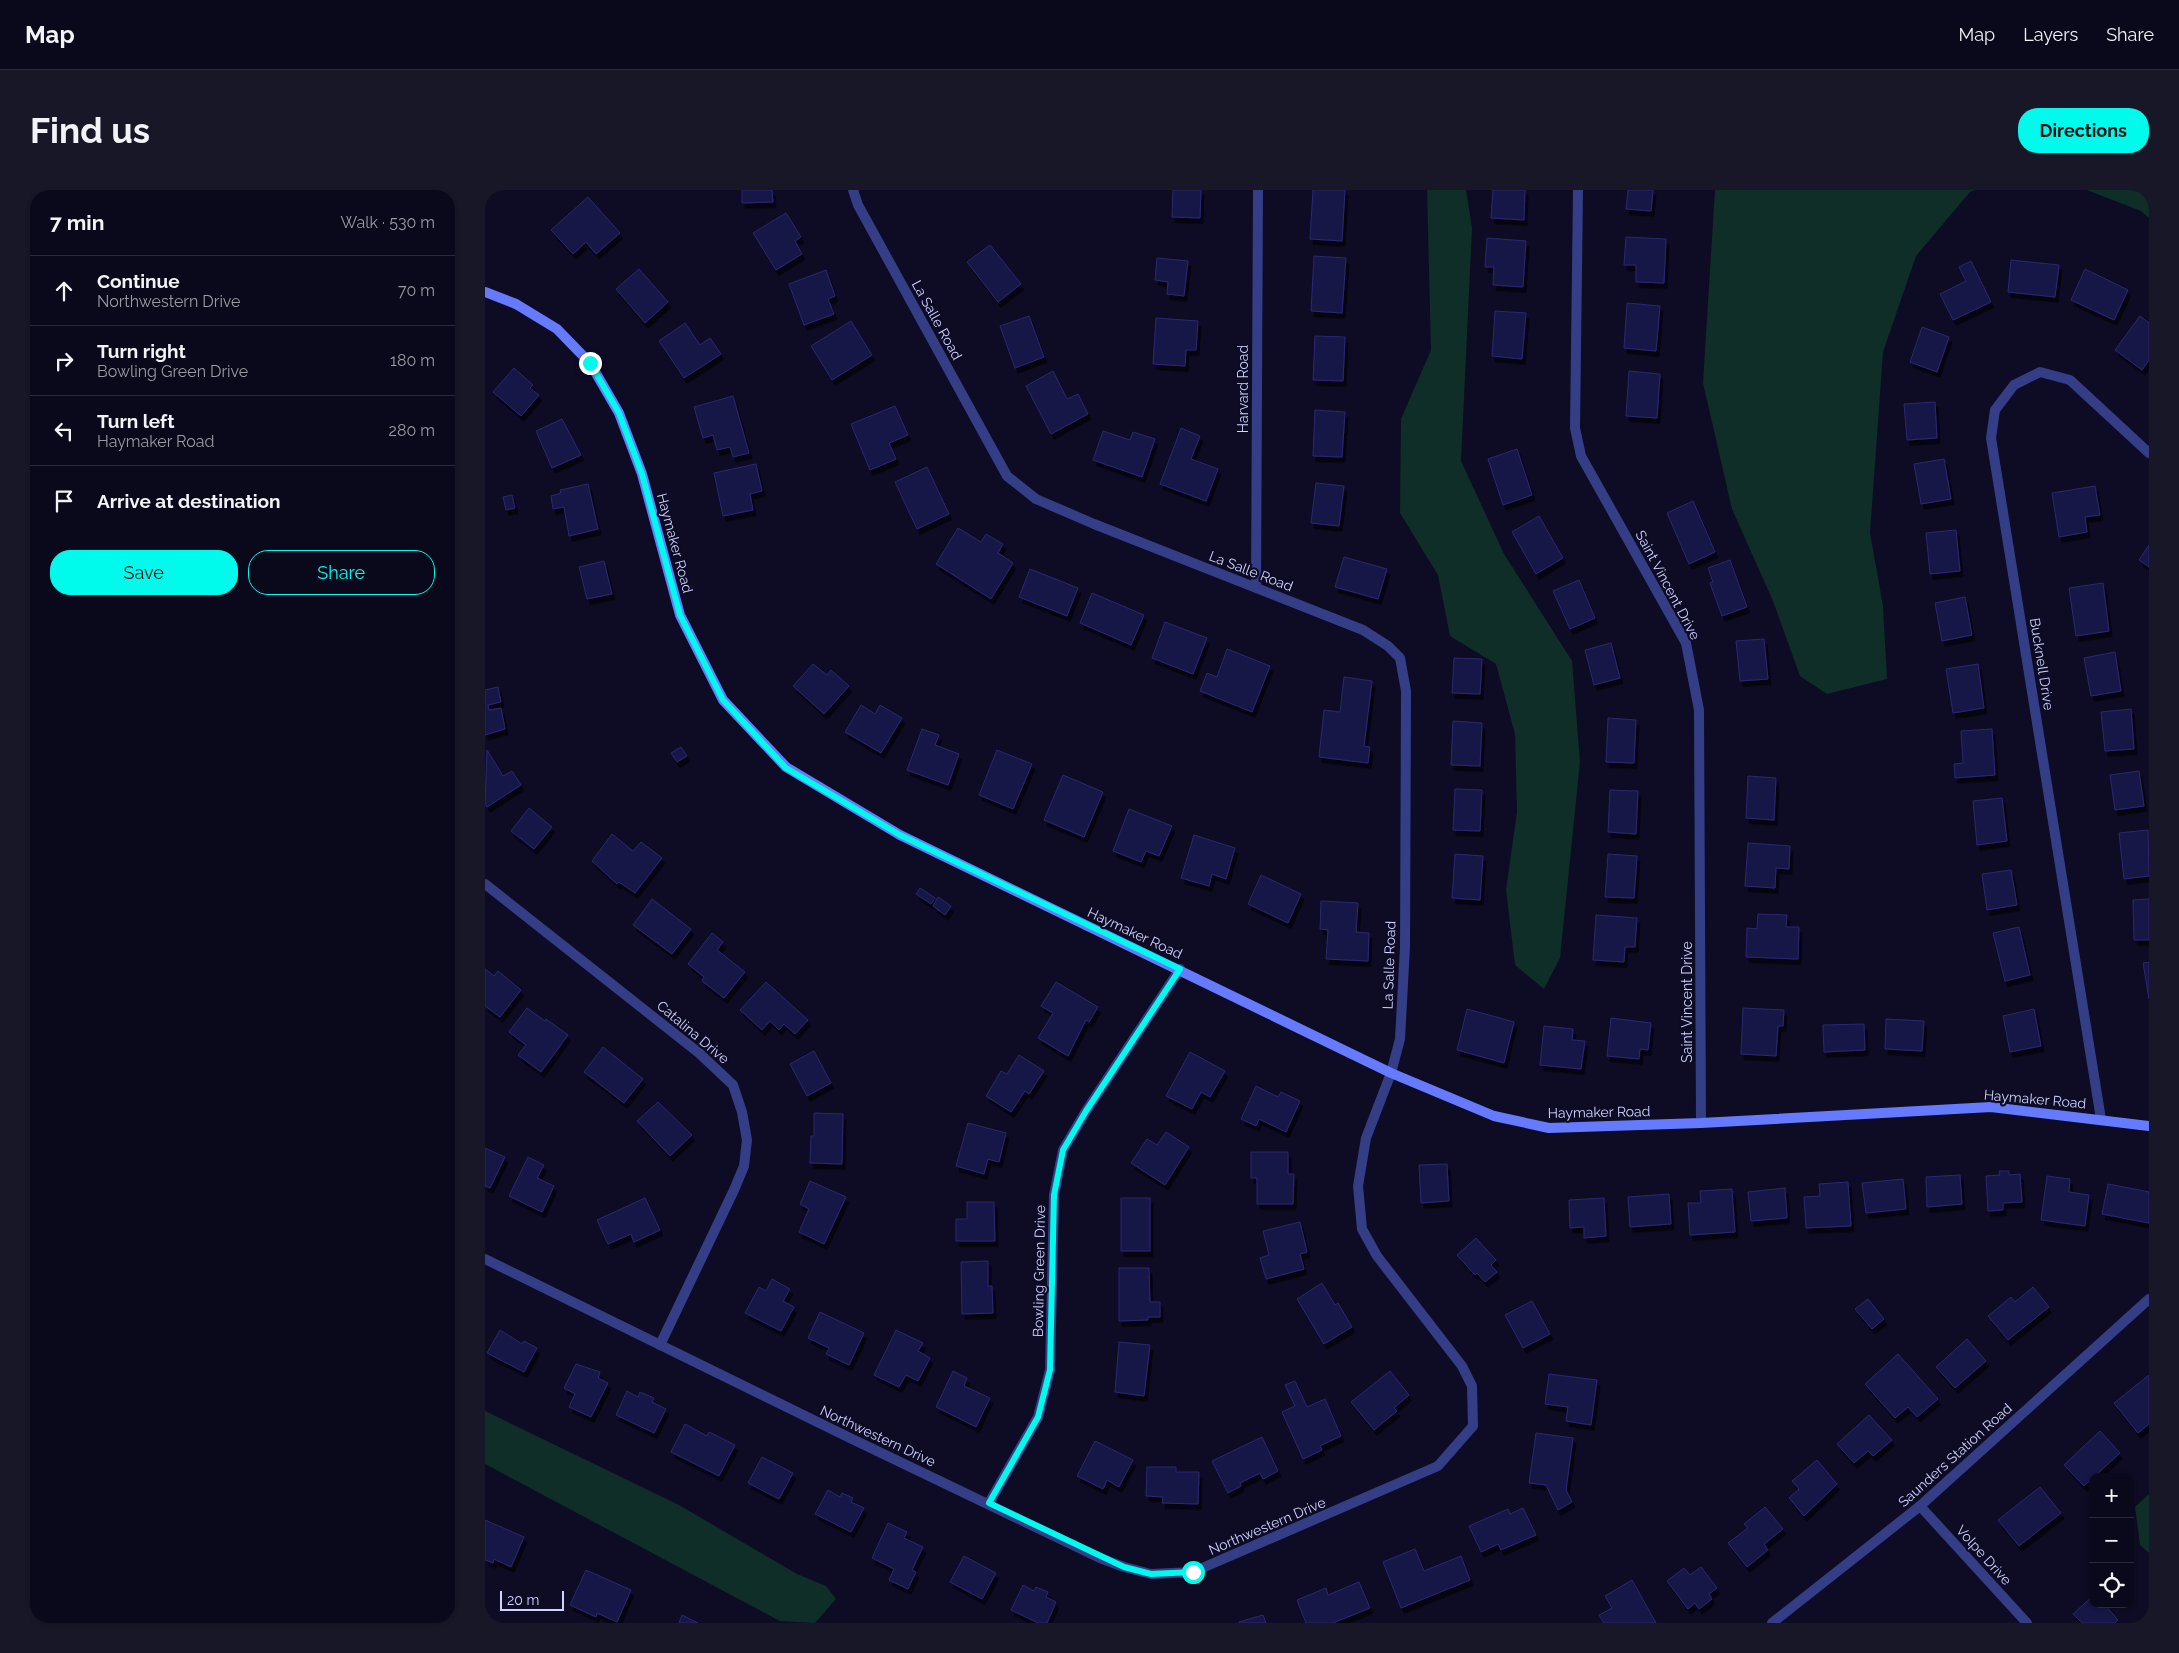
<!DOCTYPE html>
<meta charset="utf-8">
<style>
:root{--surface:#0a091b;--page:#181728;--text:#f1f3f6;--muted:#999aa3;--line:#2a2a3a;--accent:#00faec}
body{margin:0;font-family:Raleway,sans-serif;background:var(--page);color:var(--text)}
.controls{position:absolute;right:15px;bottom:15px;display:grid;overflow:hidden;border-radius:10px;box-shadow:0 1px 4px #0004}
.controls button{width:45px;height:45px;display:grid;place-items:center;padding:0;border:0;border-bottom:1px solid var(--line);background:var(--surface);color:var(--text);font:25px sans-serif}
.scale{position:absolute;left:15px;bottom:12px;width:64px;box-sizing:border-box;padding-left:5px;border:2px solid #cfd1ff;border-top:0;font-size:14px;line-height:18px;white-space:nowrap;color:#cfd1ff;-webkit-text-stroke:4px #0d0c24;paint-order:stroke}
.stop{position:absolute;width:15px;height:15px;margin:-11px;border:4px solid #00faec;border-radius:50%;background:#fff}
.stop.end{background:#00faec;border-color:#fff;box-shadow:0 1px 5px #0008}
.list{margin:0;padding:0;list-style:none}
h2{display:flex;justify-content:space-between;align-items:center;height:65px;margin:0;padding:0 20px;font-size:21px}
h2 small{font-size:16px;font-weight:400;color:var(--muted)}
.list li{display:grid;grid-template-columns:32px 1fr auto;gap:15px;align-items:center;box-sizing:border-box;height:70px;padding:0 20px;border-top:1px solid var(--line)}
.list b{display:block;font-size:19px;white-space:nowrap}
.list p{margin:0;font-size:16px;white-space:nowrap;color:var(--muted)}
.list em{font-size:16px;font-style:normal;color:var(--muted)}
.actions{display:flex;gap:10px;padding:15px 20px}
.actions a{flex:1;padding:11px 0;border:1px solid var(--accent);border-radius:20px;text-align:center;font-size:18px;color:var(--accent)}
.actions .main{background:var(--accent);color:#111}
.icon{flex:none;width:28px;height:28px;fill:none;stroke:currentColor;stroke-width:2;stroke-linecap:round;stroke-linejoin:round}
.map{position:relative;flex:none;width:1664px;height:1433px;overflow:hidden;border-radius:20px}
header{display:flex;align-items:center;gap:30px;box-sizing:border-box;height:70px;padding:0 25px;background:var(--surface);border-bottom:1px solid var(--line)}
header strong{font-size:24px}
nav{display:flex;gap:28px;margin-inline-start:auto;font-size:18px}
.intro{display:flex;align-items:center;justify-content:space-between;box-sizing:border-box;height:120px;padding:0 30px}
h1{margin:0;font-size:35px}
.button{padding:12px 22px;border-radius:20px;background:var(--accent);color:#111;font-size:18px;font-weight:700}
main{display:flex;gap:30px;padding:0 30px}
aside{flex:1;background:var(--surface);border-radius:20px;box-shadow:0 1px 4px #0004}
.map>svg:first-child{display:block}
</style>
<header>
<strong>Map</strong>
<nav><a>Map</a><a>Layers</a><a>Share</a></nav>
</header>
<div class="intro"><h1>Find us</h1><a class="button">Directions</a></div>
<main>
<aside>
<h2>7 min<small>Walk · 530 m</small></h2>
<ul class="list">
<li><svg class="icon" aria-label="ahead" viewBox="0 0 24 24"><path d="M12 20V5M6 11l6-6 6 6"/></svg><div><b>Continue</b><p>Northwestern Drive</p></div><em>70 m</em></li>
<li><svg class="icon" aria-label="right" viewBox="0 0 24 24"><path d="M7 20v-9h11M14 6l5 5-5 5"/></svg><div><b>Turn right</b><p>Bowling Green Drive</p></div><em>180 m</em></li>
<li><svg class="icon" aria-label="left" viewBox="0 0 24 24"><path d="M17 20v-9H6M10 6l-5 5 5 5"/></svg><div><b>Turn left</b><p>Haymaker Road</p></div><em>280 m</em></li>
<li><svg class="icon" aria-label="arrive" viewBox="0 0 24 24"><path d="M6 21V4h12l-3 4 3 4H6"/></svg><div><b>Arrive at destination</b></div></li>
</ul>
<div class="actions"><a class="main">Save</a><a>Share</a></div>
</aside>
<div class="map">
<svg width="1664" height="1433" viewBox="0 0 1664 1433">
<defs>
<filter id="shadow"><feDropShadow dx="3" dy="5.5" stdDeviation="0" flood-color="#0009"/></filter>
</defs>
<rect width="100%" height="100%" fill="#0d0c24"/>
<g fill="#0f2e28">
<polygon points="942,0 981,0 987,38 976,271 1019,364 1087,471 1095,572 1075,768 1059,799 1030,775 1021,700 1032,622 1030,544 1011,474 965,446 953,385 915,323 916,229 946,160"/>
<polygon points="1230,0 1490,0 1485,2 1431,66 1398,162 1385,343 1398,416 1402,489 1342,504 1315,486 1288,411 1247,319 1218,193"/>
<polygon points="1602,0 1664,0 1664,28 1656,21"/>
<polygon points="0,1221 194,1315 312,1384 341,1396 351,1409 330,1433 295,1431 0,1274"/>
<polygon points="1664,1304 1664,1363 1655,1355 1650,1317"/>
</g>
<g fill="#191746" stroke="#2b2774" filter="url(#shadow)">
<polygon points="257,0 287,0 288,12 257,13"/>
<polygon points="688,0 716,0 715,28 687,27"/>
<polygon points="828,0 860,0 857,51 825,49"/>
<polygon points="1008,0 1040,0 1039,30 1006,28"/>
<polygon points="1143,0 1168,0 1166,21 1141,19"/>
<polygon points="103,7 135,43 111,64 101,52 88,64 66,40"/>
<polygon points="301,23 316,47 310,51 317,64 291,80 268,43"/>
<polygon points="1141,47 1181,49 1179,93 1151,92 1151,75 1139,75"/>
<polygon points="1002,48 1041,51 1038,97 1008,95 1009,77 1000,77"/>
<polygon points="505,55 536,94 513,112 482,72"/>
<polygon points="829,66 861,68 857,123 826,121"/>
<polygon points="672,68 703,71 699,106 682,104 683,92 670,90"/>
<polygon points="1526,70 1574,75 1570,107 1523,102"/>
<polygon points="1486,71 1506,112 1468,130 1455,104 1481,91 1474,77"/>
<polygon points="154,79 183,112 160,133 131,99"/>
<polygon points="1600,79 1643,100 1629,130 1586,110"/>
<polygon points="341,80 350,106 343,109 349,124 319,135 304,94"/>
<polygon points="1142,113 1175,116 1171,161 1139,158"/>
<polygon points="1010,121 1041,123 1037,169 1007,166"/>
<polygon points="544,126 559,167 530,178 515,136"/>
<polygon points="1655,126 1664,133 1664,170 1657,180 1630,160"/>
<polygon points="671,128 713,131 711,160 701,160 700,176 668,174"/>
<polygon points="366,131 387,165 347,190 326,156"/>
<polygon points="200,133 215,155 225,148 236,164 199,188 174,151"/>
<polygon points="1437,137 1464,147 1452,182 1425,172"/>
<polygon points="830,146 860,147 858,191 828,190"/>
<polygon points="29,178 48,195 45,198 54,205 36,226 8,202"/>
<polygon points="568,181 582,209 593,204 603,224 566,244 541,196"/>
<polygon points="1144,181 1175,184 1172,228 1141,226"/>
<polygon points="248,206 264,263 248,267 245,257 232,260 228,245 218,248 209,217"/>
<polygon points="1450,212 1452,248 1422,250 1419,214"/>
<polygon points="410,216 423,245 404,253 411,269 385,280 366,234"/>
<polygon points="830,220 860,222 857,267 828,266"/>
<polygon points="77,229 96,265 67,278 51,241"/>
<polygon points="696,238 715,246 706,269 733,279 721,311 675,294"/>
<polygon points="618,241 645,250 648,242 670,249 657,287 608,270"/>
<polygon points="1032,259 1047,305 1018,315 1003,269"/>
<polygon points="1459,269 1466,309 1436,314 1429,274"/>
<polygon points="271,274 277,301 265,304 268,320 238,326 229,283"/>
<polygon points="442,277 464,324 432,339 410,292"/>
<polygon points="831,293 859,296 854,336 826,333"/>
<polygon points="103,294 113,339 84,346 79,317 68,319 66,306 76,303 75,300"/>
<polygon points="1610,296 1615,325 1600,327 1602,342 1574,347 1567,303"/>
<polygon points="27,305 30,318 21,320 18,307"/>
<polygon points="1208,311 1230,362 1204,374 1182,323"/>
<polygon points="1054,326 1078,368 1051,384 1027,342"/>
<polygon points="473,338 496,352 501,344 518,354 513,363 528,373 506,409 451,374"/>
<polygon points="1471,340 1475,381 1445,384 1441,343"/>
<polygon points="1664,355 1664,377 1654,370"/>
<polygon points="859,367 902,379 893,409 850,397"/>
<polygon points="1245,370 1262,417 1237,426 1225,393 1228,392 1223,378"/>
<polygon points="119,371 127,404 102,409 94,377"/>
<polygon points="545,379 593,398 582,426 534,407"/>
<polygon points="1094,390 1110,428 1085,439 1068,401"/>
<polygon points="1618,393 1624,441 1591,446 1584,398"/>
<polygon points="607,403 659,425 646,455 595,433"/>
<polygon points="1480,407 1487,445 1457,451 1450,413"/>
<polygon points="680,432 722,448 708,484 667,468"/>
<polygon points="1279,449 1283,489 1255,491 1251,451"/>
<polygon points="1126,453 1135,488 1109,495 1100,460"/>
<polygon points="742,459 785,476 767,522 715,501 722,483 732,487"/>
<polygon points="1630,462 1636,501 1606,506 1599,468"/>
<polygon points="969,468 997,469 995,504 967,503"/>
<polygon points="328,474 342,485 346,480 364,496 339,524 308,496"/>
<polygon points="1493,474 1499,518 1468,523 1461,479"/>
<polygon points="859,487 887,491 879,556 885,557 883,573 834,567 839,520 855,522"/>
<polygon points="13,497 16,512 3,515 4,520 16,518 20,539 0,545 0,500"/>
<polygon points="376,515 390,524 395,515 417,528 396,563 360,542"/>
<polygon points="1646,519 1649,559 1620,561 1616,522"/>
<polygon points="1123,528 1151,530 1149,573 1121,572"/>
<polygon points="968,531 997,533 995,576 966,575"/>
<polygon points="437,539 454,545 450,555 474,564 463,595 422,580"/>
<polygon points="1507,539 1510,585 1470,588 1469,574 1478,573 1476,541"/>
<polygon points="196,557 202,566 192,572 186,563"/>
<polygon points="2,560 18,586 27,581 36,595 2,617 0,614"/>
<polygon points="512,560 547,574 528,619 494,605"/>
<polygon points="1654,581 1659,616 1630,620 1625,585"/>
<polygon points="578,585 618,602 599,647 559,630"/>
<polygon points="1263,586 1291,588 1289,630 1261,628"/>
<polygon points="970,599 997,600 995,641 968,640"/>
<polygon points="1125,600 1153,601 1151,644 1123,642"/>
<polygon points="1517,608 1522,651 1492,655 1488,611"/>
<polygon points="44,618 67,637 49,659 26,641"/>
<polygon points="644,619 687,636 674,666 661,661 656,672 628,661"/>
<polygon points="1663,640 1664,686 1639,689 1634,643"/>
<polygon points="127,644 148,661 156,652 177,668 150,703 134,692 132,694 107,671"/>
<polygon points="709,645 750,658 741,689 727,684 724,696 696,688"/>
<polygon points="1263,653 1305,656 1304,679 1291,678 1290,698 1260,696"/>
<polygon points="970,664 998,666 995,710 967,708"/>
<polygon points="1123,664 1152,666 1149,708 1120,707"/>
<polygon points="1526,680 1532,715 1502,720 1497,684"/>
<polygon points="776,685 816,704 803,733 763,714"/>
<polygon points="435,698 450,708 446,714 431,704"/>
<polygon points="453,707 466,716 460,725 448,716"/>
<polygon points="167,709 206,739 187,764 148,735"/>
<polygon points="1664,709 1664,750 1649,750 1648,710"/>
<polygon points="836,711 873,713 871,742 884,743 883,771 841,769 843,740 835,739"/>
<polygon points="1273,724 1302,725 1301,737 1314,737 1313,769 1261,767 1262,738 1272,739"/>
<polygon points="1111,725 1152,728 1150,757 1140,757 1139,772 1108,770"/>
<polygon points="1534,737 1545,785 1520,791 1508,743"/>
<polygon points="227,743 238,752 232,760 260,782 239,808 217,791 219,787 203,774"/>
<polygon points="1664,772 1664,809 1658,773"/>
<polygon points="0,779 9,786 13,781 36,800 15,827 0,816"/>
<polygon points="281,792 323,830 310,844 299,834 294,840 285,831 277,840 255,820"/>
<polygon points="571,792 613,817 604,832 601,830 583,866 553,848 568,823 556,816"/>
<polygon points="42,818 60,831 61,829 83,845 56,882 33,865 41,855 24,842"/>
<polygon points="1258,818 1299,820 1298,836 1293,836 1291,866 1256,864"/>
<polygon points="982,819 1029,832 1019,873 972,860"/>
<polygon points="1549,819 1556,856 1525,862 1518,826"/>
<polygon points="1126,828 1166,833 1163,860 1155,859 1154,869 1122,866"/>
<polygon points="1401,829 1439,831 1437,861 1400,859"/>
<polygon points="1379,834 1380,860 1339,862 1338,835"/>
<polygon points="1059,836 1088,839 1087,850 1100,851 1096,879 1055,875"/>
<polygon points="118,857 158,889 139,913 99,882"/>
<polygon points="329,861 346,893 322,906 305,874"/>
<polygon points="705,862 740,881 725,907 716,902 707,919 681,906"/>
<polygon points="534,865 559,881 544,904 540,901 526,922 501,906 516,881 522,884"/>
<polygon points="771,896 793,907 796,902 815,911 801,942 774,929 771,936 756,929"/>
<polygon points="173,912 207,945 185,966 152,931"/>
<polygon points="329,923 358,924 357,974 325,973 326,946 329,946"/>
<polygon points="483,933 521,943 514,972 503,969 499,984 471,976"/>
<polygon points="681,942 704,957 680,995 646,973 662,949 672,955"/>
<polygon points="0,958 20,967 5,998 0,996"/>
<polygon points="766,962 803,962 803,984 809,984 808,1014 772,1014 772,988 766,988"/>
<polygon points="43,967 59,975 52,988 69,996 57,1022 24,1006"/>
<polygon points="962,974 964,1011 936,1013 934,975"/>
<polygon points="1514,981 1524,981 1524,985 1535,984 1537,1012 1518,1013 1518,1020 1503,1021 1501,986 1515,985"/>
<polygon points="1475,985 1477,1014 1442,1017 1441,987"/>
<polygon points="1562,986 1585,989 1584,1002 1604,1005 1600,1036 1556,1030"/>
<polygon points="1418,989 1421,1019 1381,1023 1377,993"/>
<polygon points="325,991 361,1007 339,1054 314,1042 324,1019 315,1014"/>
<polygon points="1363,992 1366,1036 1321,1038 1319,1007 1335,1006 1334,994"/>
<polygon points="1623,994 1664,1002 1664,1033 1617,1024"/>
<polygon points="1300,998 1302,1028 1266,1031 1263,1002"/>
<polygon points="1247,999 1250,1042 1205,1045 1203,1013 1216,1013 1215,1001"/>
<polygon points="1184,1004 1186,1034 1145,1037 1143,1007"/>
<polygon points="160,1008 175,1040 149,1052 146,1044 123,1054 112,1030"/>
<rect x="636" y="1008" width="29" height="53"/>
<polygon points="1119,1008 1121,1046 1099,1048 1099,1037 1085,1038 1084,1010"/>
<polygon points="482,1012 509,1012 510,1051 471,1051 471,1029 482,1029"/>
<polygon points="815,1032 822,1062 815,1064 819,1079 781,1089 775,1068 784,1065 778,1041"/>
<polygon points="991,1048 1011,1070 1006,1075 1012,1082 1000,1092 992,1083 990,1085 972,1065"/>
<polygon points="503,1071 503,1096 507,1096 508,1123 477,1124 476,1072"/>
<polygon points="634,1078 664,1078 665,1112 675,1112 675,1127 663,1127 663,1130 634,1131"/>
<polygon points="287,1089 305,1099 298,1111 309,1117 296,1141 260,1123 274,1097 281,1101"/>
<polygon points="837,1093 850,1115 853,1113 867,1137 839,1154 812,1109"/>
<polygon points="1548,1097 1564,1117 1523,1150 1503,1126 1526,1107 1530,1112"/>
<polygon points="1383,1109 1399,1129 1387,1139 1370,1119"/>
<polygon points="1047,1111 1065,1144 1038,1158 1020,1125"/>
<polygon points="335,1122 379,1143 364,1175 341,1164 344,1158 323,1148"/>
<polygon points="15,1140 37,1154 39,1151 52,1158 39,1182 2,1163"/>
<polygon points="411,1140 438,1153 433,1161 445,1168 433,1191 421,1185 414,1197 389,1185"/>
<polygon points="1482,1149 1501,1171 1470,1198 1451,1177"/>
<polygon points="634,1152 665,1155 659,1206 630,1202"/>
<polygon points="1413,1164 1453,1209 1432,1227 1423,1217 1410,1228 1380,1194"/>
<polygon points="91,1174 115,1182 113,1188 123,1193 106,1227 84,1217 90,1204 79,1198"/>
<polygon points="468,1181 482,1188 479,1196 505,1208 491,1237 451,1217"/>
<polygon points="905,1181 924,1205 909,1218 912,1221 889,1240 866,1212"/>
<polygon points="1064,1184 1112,1190 1106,1235 1081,1231 1083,1217 1060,1214"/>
<polygon points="1664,1185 1664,1234 1653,1243 1629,1213"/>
<polygon points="810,1191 822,1217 840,1209 856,1246 835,1256 837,1260 818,1269 797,1222 810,1216 800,1195"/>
<polygon points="142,1201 153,1207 155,1202 169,1208 167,1212 181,1219 169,1243 131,1225"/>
<polygon points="1384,1225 1407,1250 1388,1266 1383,1261 1369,1273 1352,1254"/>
<polygon points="200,1234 222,1246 224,1242 250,1255 234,1286 186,1262"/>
<polygon points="1615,1241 1635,1263 1599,1296 1579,1275"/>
<polygon points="1051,1243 1088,1248 1081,1300 1087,1312 1073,1320 1061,1295 1044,1293"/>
<polygon points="777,1247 793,1281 778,1289 775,1283 755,1293 756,1296 743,1303 727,1271"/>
<polygon points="610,1251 648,1270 634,1297 622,1290 618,1299 592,1286"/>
<polygon points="277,1267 308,1283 294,1309 263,1293"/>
<polygon points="1332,1270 1352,1294 1319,1326 1304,1308 1314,1299 1307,1291"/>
<polygon points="662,1277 691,1277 691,1282 714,1282 713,1314 677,1313 678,1307 661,1306"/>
<polygon points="1555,1297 1576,1323 1534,1356 1513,1330"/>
<polygon points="343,1300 355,1307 357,1303 368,1308 366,1312 379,1318 366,1342 330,1324"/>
<polygon points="1280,1317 1298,1339 1279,1354 1283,1360 1262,1377 1243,1353 1263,1338 1259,1334"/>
<polygon points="1038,1318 1051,1345 1016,1360 1013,1354 996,1362 984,1336 1023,1319 1025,1324"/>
<polygon points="0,1330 39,1347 26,1377 9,1369 8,1373 0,1370"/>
<polygon points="403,1333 422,1342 419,1348 438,1357 427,1380 431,1382 423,1399 404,1390 409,1379 387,1368"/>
<polygon points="930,1359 939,1381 976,1366 985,1390 916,1418 898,1372"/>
<polygon points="479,1366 511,1383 497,1409 465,1392"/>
<polygon points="1216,1377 1232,1398 1224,1404 1227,1409 1214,1419 1210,1413 1203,1419 1182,1391 1199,1378 1205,1385"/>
<polygon points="101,1380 146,1400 132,1432 112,1423 111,1427 85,1415"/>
<polygon points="1147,1390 1171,1433 1119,1433 1114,1425 1127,1418 1120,1406"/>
<polygon points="874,1392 885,1418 848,1433 821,1433 812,1410 841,1398 843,1405"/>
<polygon points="538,1395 549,1401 551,1397 563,1402 561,1407 571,1412 562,1433 553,1433 526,1420"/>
<polygon points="1608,1406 1608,1414 1619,1414 1633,1430 1630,1433 1597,1433 1588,1424"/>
<polygon points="197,1425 213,1433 194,1433"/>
<polygon points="778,1425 781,1433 754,1433 754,1432"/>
</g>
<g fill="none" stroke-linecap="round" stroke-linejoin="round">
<g stroke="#343e86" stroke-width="10">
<polyline points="1093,0 1090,238 1096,266 1201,453 1214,520 1216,933"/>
<polyline points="771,398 773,0"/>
<polyline points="0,694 214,863 248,895 257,922 262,950 259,976 249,1000 175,1155"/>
<polyline points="1616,929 1506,248 1510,220 1529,195 1555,182 1585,190 1664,263"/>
<polyline points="0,1069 365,1248 615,1368 639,1377 666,1384 708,1382 953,1276 988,1236 987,1196 977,1176 892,1066 877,1039 873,996 881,948 906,883 915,849 920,757 921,501 915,468 903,456 878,440 609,334 551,309 522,286 373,15 368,0"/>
<polyline points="504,1313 553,1227 565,1180 569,1005 578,960 601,921 695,779"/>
<polyline points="1435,1316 1542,1433"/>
</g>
<polyline stroke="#343e86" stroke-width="10" points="1287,1433 1435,1316 1664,1109"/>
<polyline stroke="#667aff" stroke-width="10" points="0,102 31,114 72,139 105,173 134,223 157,284 195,425 238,510 301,577 415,645 906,883 1009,926 1064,938 1216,933 1506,917 1664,936"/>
</g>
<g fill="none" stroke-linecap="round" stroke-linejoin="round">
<polyline stroke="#00faec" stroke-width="6" points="105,173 134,223 157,284 195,425 238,510 301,578 415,645 695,779 601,921 578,960 569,1005 565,1180 553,1227 504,1313 639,1377 666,1384 708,1382"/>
</g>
<g text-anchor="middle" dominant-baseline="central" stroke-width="4.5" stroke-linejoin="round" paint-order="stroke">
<g font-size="14" fill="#cfd1ff" stroke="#0d0c24">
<text transform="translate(452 130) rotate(61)">La Salle Road</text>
<text transform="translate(758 199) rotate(-90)">Harvard Road</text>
<text transform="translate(190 353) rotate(75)">Haymaker Road</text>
<text transform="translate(766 381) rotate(21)">La Salle Road</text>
<text transform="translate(1183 395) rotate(62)">Saint Vincent Drive</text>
<text transform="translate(1557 474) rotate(81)">Bucknell Drive</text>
<text transform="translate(650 743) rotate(25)">Haymaker Road</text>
<text transform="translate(904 775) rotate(-88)">La Salle Road</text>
<text transform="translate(1202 812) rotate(-90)">Saint Vincent Drive</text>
<text transform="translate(208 842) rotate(40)">Catalina Drive</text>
<text transform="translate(1550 909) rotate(5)">Haymaker Road</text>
<text transform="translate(1114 922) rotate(-1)">Haymaker Road</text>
<text transform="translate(554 1081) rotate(-89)">Bowling Green Drive</text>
<text transform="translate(393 1246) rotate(25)">Northwestern Drive</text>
<text transform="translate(1470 1265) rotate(-42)">Saunders Station Road</text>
<text transform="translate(782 1336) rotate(-23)">Northwestern Drive</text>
<text transform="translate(1499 1365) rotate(48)">Volpe Drive</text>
</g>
</g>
</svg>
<div class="controls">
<button>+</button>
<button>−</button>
<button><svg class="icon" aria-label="locate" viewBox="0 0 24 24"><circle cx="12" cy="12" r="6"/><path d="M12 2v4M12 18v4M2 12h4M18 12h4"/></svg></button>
</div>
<div class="scale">20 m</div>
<div class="stop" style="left:708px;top:1382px"></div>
<div class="stop end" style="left:105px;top:173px"></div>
</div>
</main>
